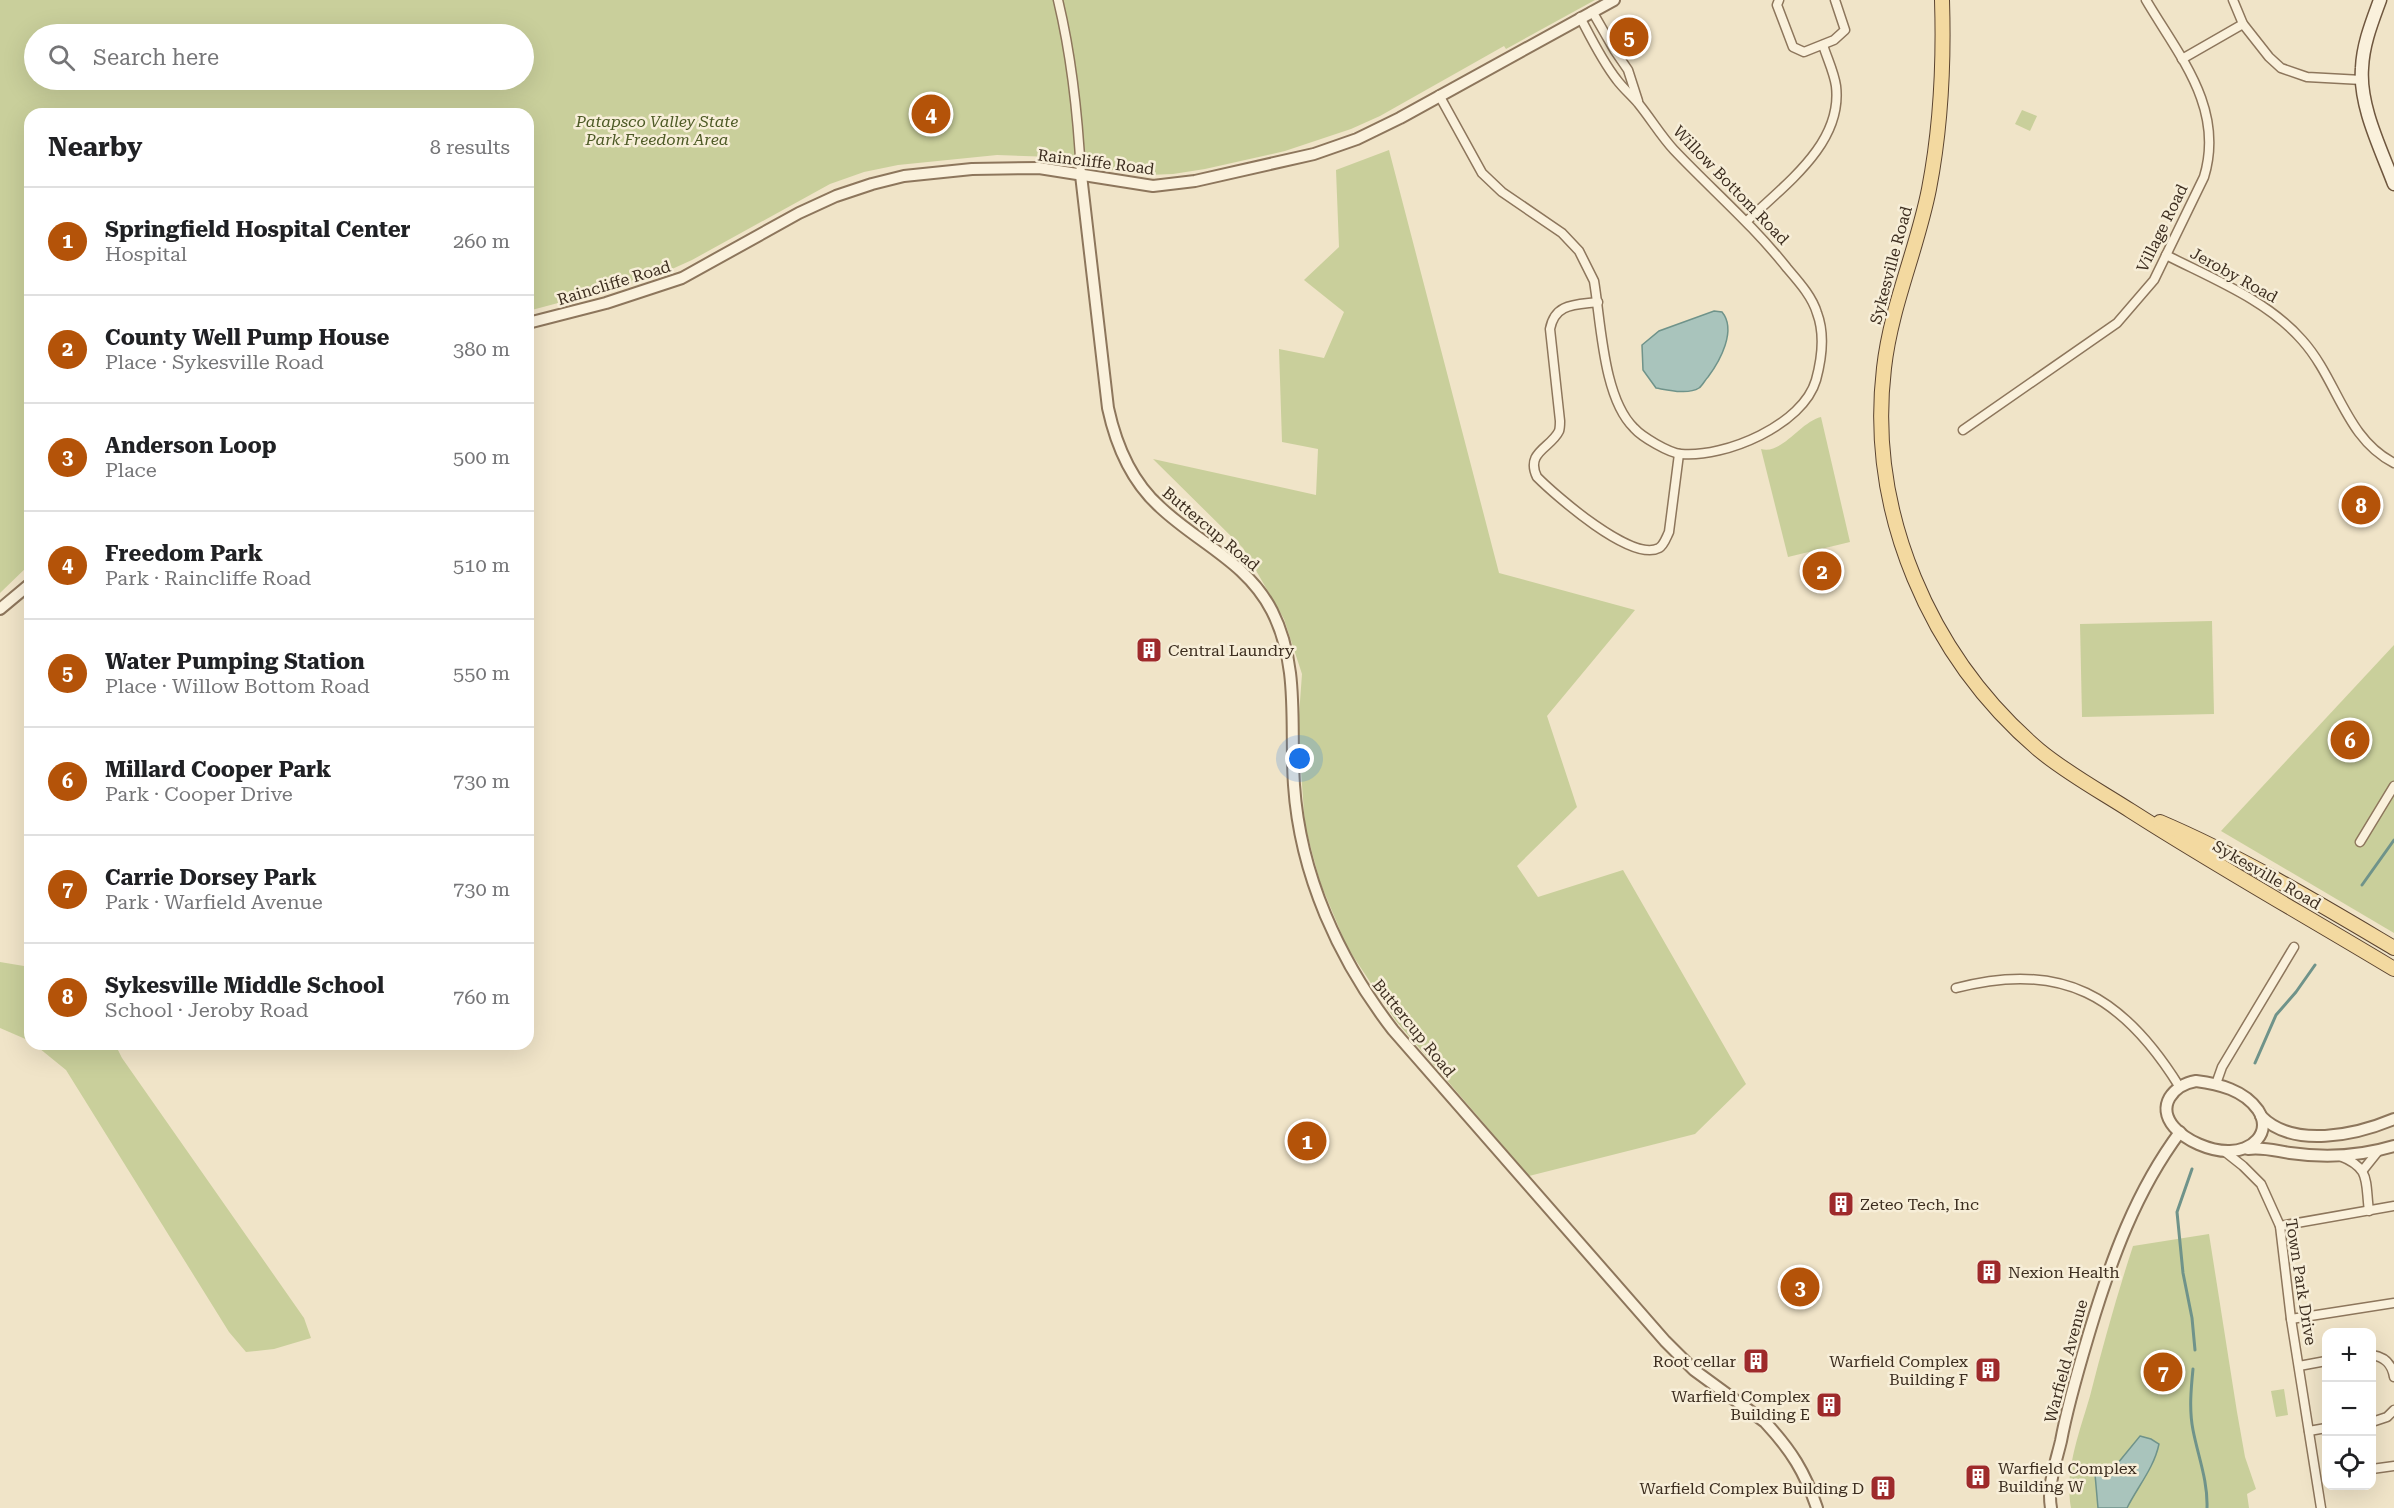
<!DOCTYPE html>
<meta charset="utf-8">
<style>
:root{--surface:#fff;--page:#f6f6f6;--text:#202124;--muted:#757577;--line:#e0e0e0;--accent:#b45309}
body{margin:0;font-family:"Roboto Serif",serif;background:var(--page);color:var(--text)}
.controls{position:absolute;right:18px;bottom:18px;display:grid;overflow:hidden;border-radius:12px;box-shadow:0 6px 24px #0002}
.controls button{width:54px;height:54px;display:grid;place-items:center;padding:0;border:0;border-bottom:2px solid var(--line);background:var(--surface);color:var(--text);font:30px sans-serif}
.you{position:absolute;left:1300px;top:759px;width:21px;height:21px;margin:-15px;border:4px solid #fff;border-radius:50%;background:#1a73e8;box-shadow:0 0 0 9px #1a73e833}
.badge{display:grid;place-items:center;width:39px;height:39px;border-radius:50%;background:var(--accent);color:#fff;font-size:20px;font-weight:700}
.pin{position:absolute;translate:-50% -50%;border:3px solid #fff;box-shadow:0 2px 6px #0006}
.list{margin:0;padding:0;list-style:none}
h2{display:flex;justify-content:space-between;align-items:center;height:78px;margin:0;padding:0 24px;font-size:26px}
h2 small{font-size:20px;font-weight:400;color:var(--muted)}
.list li{display:grid;grid-template-columns:39px 1fr auto;gap:18px;align-items:center;box-sizing:border-box;height:108px;padding:0 24px;border-top:2px solid var(--line)}
.list b{display:block;font-size:22px;white-space:nowrap}
.list p{margin:0;font-size:20px;white-space:nowrap;color:var(--muted)}
.list em{font-size:20px;font-style:normal;color:var(--muted)}
.icon{flex:none;width:33px;height:33px;fill:none;stroke:currentColor;stroke-width:2;stroke-linecap:round;stroke-linejoin:round}
.map{position:relative;flex:none;width:2394px;height:1508px;overflow:hidden}
.search{position:absolute;background:var(--surface);box-shadow:0 6px 24px #0002;left:24px;top:24px;width:510px;height:66px;display:flex;align-items:center;gap:15px;box-sizing:border-box;padding:0 21px;border-radius:33px;color:var(--muted);font-size:22px}
.panel{position:absolute;background:var(--surface);box-shadow:0 6px 24px #0002;left:24px;top:108px;width:510px;height:942px;border-radius:18px}
.map>svg:first-child{display:block}
</style>
<div class="map">
<svg width="2394" height="1508" viewBox="0 0 2394 1508">
<rect width="100%" height="100%" fill="#f0e4c8"/>
<g fill="#c9cf9b" fill-rule="evenodd">
<path d="M0,0H1595L1506,49L1504,46L1380,116L1351,129L1285,151L1205,169L1173,174L1148,175L1123,172L1054,157L997,155L898,165L864,172L830,184L692,260L652,278L528,311V114H30V564L0,593ZM34,34H524V80H34Z"/>
<polygon points="2022,110 2037,116 2030,131 2015,124"/>
<polygon points="1389,150 1499,573 1635,610 1547,716 1577,807 1517,866 1538,897 1623,870 1746,1084 1695,1134 1529,1176 1396,1021 1347,947 1320,882 1305,826 1298,729 1302,674 1284,619 1243,548 1153,459 1316,495 1318,449 1282,442 1279,349 1324,358 1344,312 1304,280 1339,247 1336,170"/>
<path d="M1821,417L1850,542L1788,557L1761,449C1782,455 1800,422 1821,417Z"/>
<polygon points="2212,621 2214,714 2082,717 2080,624"/>
<polygon points="2394,645 2394,933 2221,831"/>
<polygon points="0,962 30,967 30,1041 0,1028"/>
<polygon points="34,1044 115,1044 122,1058 304,1318 311,1338 274,1349 246,1352 229,1332 66,1070"/>
<path d="M2209,1234L2237,1412L2245,1457L2256,1489L2247,1494L2249,1508H2071C2064,1471 2080,1431 2090,1396C2103,1345 2117,1295 2133,1246Z"/>
<polygon points="2284,1389 2288,1415 2276,1417 2271,1391"/>
</g>
<g fill="#a9c4bc" stroke="#6f938a" stroke-width="1.5">
<path d="M1714,311L1722,312C1737,330 1720,361 1708,377C1705,380 1702,386 1699,388C1688,395 1668,390 1656,388L1643,370L1642,345L1659,331Z"/>
<path d="M2140,1436L2151,1439L2159,1444C2154,1468 2138,1486 2127,1508H2098L2095,1474L2113,1469Z"/>
</g>
<g fill="none" stroke-linecap="round" stroke-linejoin="round">
<g stroke="#6f938a" stroke-width="3">
<polyline points="2362,885 2394,840"/>
<polyline points="2255,1063 2276,1015 2296,992 2315,965"/>
<polyline points="2192,1169 2177,1212 2183,1273 2192,1318 2195,1350"/>
<path d="M2193,1369C2191,1389 2189,1410 2193,1430C2198,1456 2208,1481 2207,1508"/>
</g>
<g stroke="#8d765c" stroke-width="11">
<g id="minor">
<path d="M1058,0C1072,58 1078,116 1081,175"/>
<polyline points="1779,0 1777,5 1793,47 1804,52 1834,40 1845,30 1835,0"/>
<polyline points="2233,0 2243,24 2269,57 2281,68 2307,77 2362,80"/>
<polyline points="1592,11 1615,51 1628,70 1638,101"/>
<polyline points="2182,59 2243,24"/>
<path d="M1439,95L1482,173L1502,192L1562,233L1579,251L1594,281C1601,322 1603,398 1634,428C1642,437 1669,453 1681,454C1725,458 1803,425 1816,380C1822,358 1825,334 1817,313C1812,296 1798,281 1787,268C1753,225 1712,190 1674,150C1661,136 1651,119 1638,103C1631,95 1623,88 1617,80C1602,61 1591,38 1580,17"/>
<path d="M1747,221C1784,185 1843,144 1836,86C1834,72 1827,58 1823,45"/>
<path d="M2166,255C2213,279 2267,300 2302,340C2338,380 2345,438 2394,463"/>
<path d="M1598,302C1575,305 1555,303 1550,329L1560,421C1560,424 1560,428 1559,431C1551,448 1525,452 1537,477C1555,495 1632,563 1659,548C1664,545 1666,538 1669,532L1679,454"/>
<path d="M1963,430L2117,323L2154,280L2204,177C2225,108 2179,56 2146,0"/>
<polyline points="2360,842 2394,786"/>
<path d="M1956,988C2062,960 2123,996 2179,1086"/>
<polyline points="2216,1084 2222,1067 2294,947"/>
<polyline points="2224,1151 2243,1166 2261,1184 2280,1226 2291,1319 2321,1508"/>
<path d="M2340,1156C2371,1168 2365,1181 2369,1211"/>
<polyline points="2363,1170 2379,1150"/>
<polyline points="2280,1226 2394,1206"/>
<polyline points="2291,1319 2394,1303"/>
<path d="M2372,1355C2385,1357 2392,1364 2394,1377"/>
<polyline points="2299,1366 2326,1361"/>
<polyline points="2372,1422 2387,1417 2394,1410"/>
<polyline points="2309,1431 2326,1428"/>
<polyline points="2372,1469 2394,1466"/>
</g>
</g>
<g stroke="#8d765c" stroke-width="14">
<g id="tertiary">
<path d="M1081,175L1108,408C1116,445 1131,481 1160,507C1198,543 1247,562 1272,611C1300,666 1290,726 1294,785C1300,875 1339,960 1393,1030L1665,1341L1694,1370L1765,1422C1791,1450 1805,1472 1817,1508"/>
<polyline points="528,323 606,303 682,278 799,213 836,196 872,184 904,176 972,169 1039,168 1153,186 1195,181 1314,154 1357,139 1400,118 1614,0"/>
<polyline points="0,609 30,584"/>
<path d="M2196,1081C2219,1084 2244,1090 2258,1110C2273,1133 2251,1152 2228,1151C2210,1151 2186,1141 2174,1127C2156,1106 2173,1085 2196,1081Z"/>
<path d="M2261,1116C2293,1149 2356,1135 2394,1119"/>
<path d="M2248,1149C2264,1147 2276,1151 2290,1153C2325,1158 2361,1156 2394,1146"/>
<path d="M2051,1508C2047,1486 2056,1462 2061,1441C2068,1403 2079,1367 2090,1330C2111,1260 2136,1191 2180,1132"/>
</g>
</g>
<g stroke="#6f573f" stroke-width="15">
<path id="secondary" d="M2380,0C2372,22 2363,44 2362,68C2359,106 2381,149 2394,184"/>
</g>
<g stroke="#5b4430" stroke-width="16">
<g id="primary">
<path d="M1942,0C1944,63 1941,127 1929,189C1917,250 1891,306 1884,368C1867,512 1930,657 2039,750C2068,774 2100,791 2131,811C2217,866 2306,916 2394,969"/>
<path d="M2160,822C2242,857 2318,903 2394,948"/>
</g>
</g>
<use href="#minor" stroke="#faf1dc" stroke-width="8"/>
<use href="#tertiary" stroke="#faf1dc" stroke-width="10"/>
<use href="#secondary" stroke="#faf1dc" stroke-width="12"/>
<use href="#primary" stroke="#f3d9a0" stroke-width="14"/>
</g>
<defs>
<g id="building-square" transform="scale(1.35)"><rect x="-9" y="-9" width="18" height="18" rx="4" fill="#9e2a2b" stroke="#f7eed8"/><path d="M-4-6H4V6H1V3H-1V6H-4ZM-2.5-4.3h1.7v1.8h-1.7ZM.8-4.3h1.7v1.8H.8ZM-2.5-1h1.7V.8h-1.7ZM.8-1h1.7V.8H.8Z" fill="#fff"/></g>
</defs>
<g fill-rule="evenodd">
<use href="#building-square" x="1149" y="650"/>
<use href="#building-square" x="1841" y="1204"/>
<use href="#building-square" x="1989" y="1272"/>
<use href="#building-square" x="1756" y="1361"/>
<use href="#building-square" x="1988" y="1370"/>
<use href="#building-square" x="1829" y="1405"/>
<use href="#building-square" x="1978" y="1477"/>
<use href="#building-square" x="1883" y="1488"/>
</g>
<g text-anchor="middle" dominant-baseline="central" stroke-width="5" stroke-linejoin="round" paint-order="stroke">
<g font-size="16" font-style="italic" fill="#4d5a26" stroke="#f7eed8">
<text x="657" y="121">Patapsco Valley State<tspan x="657" dy="18">Park Freedom Area</tspan></text>
</g>
<g font-size="16" fill="#3d2e20" stroke="#f7eed8">
<text transform="translate(1096 162) rotate(7)">Raincliffe Road</text>
<text transform="translate(1731 185) rotate(46)">Willow Bottom Road</text>
<text transform="translate(2162 228) rotate(-64)">Village Road</text>
<text transform="translate(1891 265) rotate(-75)">Sykesville Road</text>
<text transform="translate(2234 275) rotate(29)">Jeroby Road</text>
<text transform="translate(614 283) rotate(-17)">Raincliffe Road</text>
<text transform="translate(1211 529) rotate(40)">Buttercup Road</text>
<text transform="translate(2267 875) rotate(30)">Sykesville Road</text>
<text transform="translate(1414 1028) rotate(51)">Buttercup Road</text>
<text transform="translate(2301 1282) rotate(81)">Town Park Drive</text>
<text transform="translate(2066 1361) rotate(-75)">Warfield Avenue</text>
</g>
<g font-size="16" fill="#3d2e20" stroke="#f7eed8" text-anchor="start">
<text x="1168" y="650">Central Laundry</text>
<text x="1860" y="1204">Zeteo Tech, Inc</text>
<text x="2008" y="1272">Nexion Health</text>
<text x="1736" y="1361" text-anchor="end">Root cellar</text>
<text x="1968" y="1361" text-anchor="end">Warfield Complex<tspan x="1968" dy="18">Building F</tspan></text>
<text x="1810" y="1396" text-anchor="end">Warfield Complex<tspan x="1810" dy="18">Building E</tspan></text>
<text x="1998" y="1468">Warfield Complex<tspan x="1998" dy="18">Building W</tspan></text>
<text x="1864" y="1488" text-anchor="end">Warfield Complex Building D</text>
</g>
</g>
</svg>
<div class="controls">
<button>+</button>
<button>−</button>
<button><svg class="icon" aria-label="locate" viewBox="0 0 24 24"><circle cx="12" cy="12" r="6"/><path d="M12 2v4M12 18v4M2 12h4M18 12h4"/></svg></button>
</div>
<div class="you"></div>
<div class="pin badge" style="left:1307px;top:1141px">1</div>
<div class="pin badge" style="left:1822px;top:571px">2</div>
<div class="pin badge" style="left:1800px;top:1287px">3</div>
<div class="pin badge" style="left:931px;top:114px">4</div>
<div class="pin badge" style="left:1629px;top:37px">5</div>
<div class="pin badge" style="left:2350px;top:740px">6</div>
<div class="pin badge" style="left:2163px;top:1372px">7</div>
<div class="pin badge" style="left:2361px;top:505px">8</div>
<div class="search"><svg class="icon" aria-label="search" viewBox="0 0 24 24"><circle cx="10" cy="10" r="6"/><path d="M15 15l6 6"/></svg>Search here</div>
<section class="panel">
<h2>Nearby<small>8 results</small></h2>
<ul class="list">
<li><span class="badge">1</span><div><b>Springfield Hospital Center</b><p>Hospital</p></div><em>260 m</em></li>
<li><span class="badge">2</span><div><b>County Well Pump House</b><p>Place · Sykesville Road</p></div><em>380 m</em></li>
<li><span class="badge">3</span><div><b>Anderson Loop</b><p>Place</p></div><em>500 m</em></li>
<li><span class="badge">4</span><div><b>Freedom Park</b><p>Park · Raincliffe Road</p></div><em>510 m</em></li>
<li><span class="badge">5</span><div><b>Water Pumping Station</b><p>Place · Willow Bottom Road</p></div><em>550 m</em></li>
<li><span class="badge">6</span><div><b>Millard Cooper Park</b><p>Park · Cooper Drive</p></div><em>730 m</em></li>
<li><span class="badge">7</span><div><b>Carrie Dorsey Park</b><p>Park · Warfield Avenue</p></div><em>730 m</em></li>
<li><span class="badge">8</span><div><b>Sykesville Middle School</b><p>School · Jeroby Road</p></div><em>760 m</em></li>
</ul>
</section>
</div>
